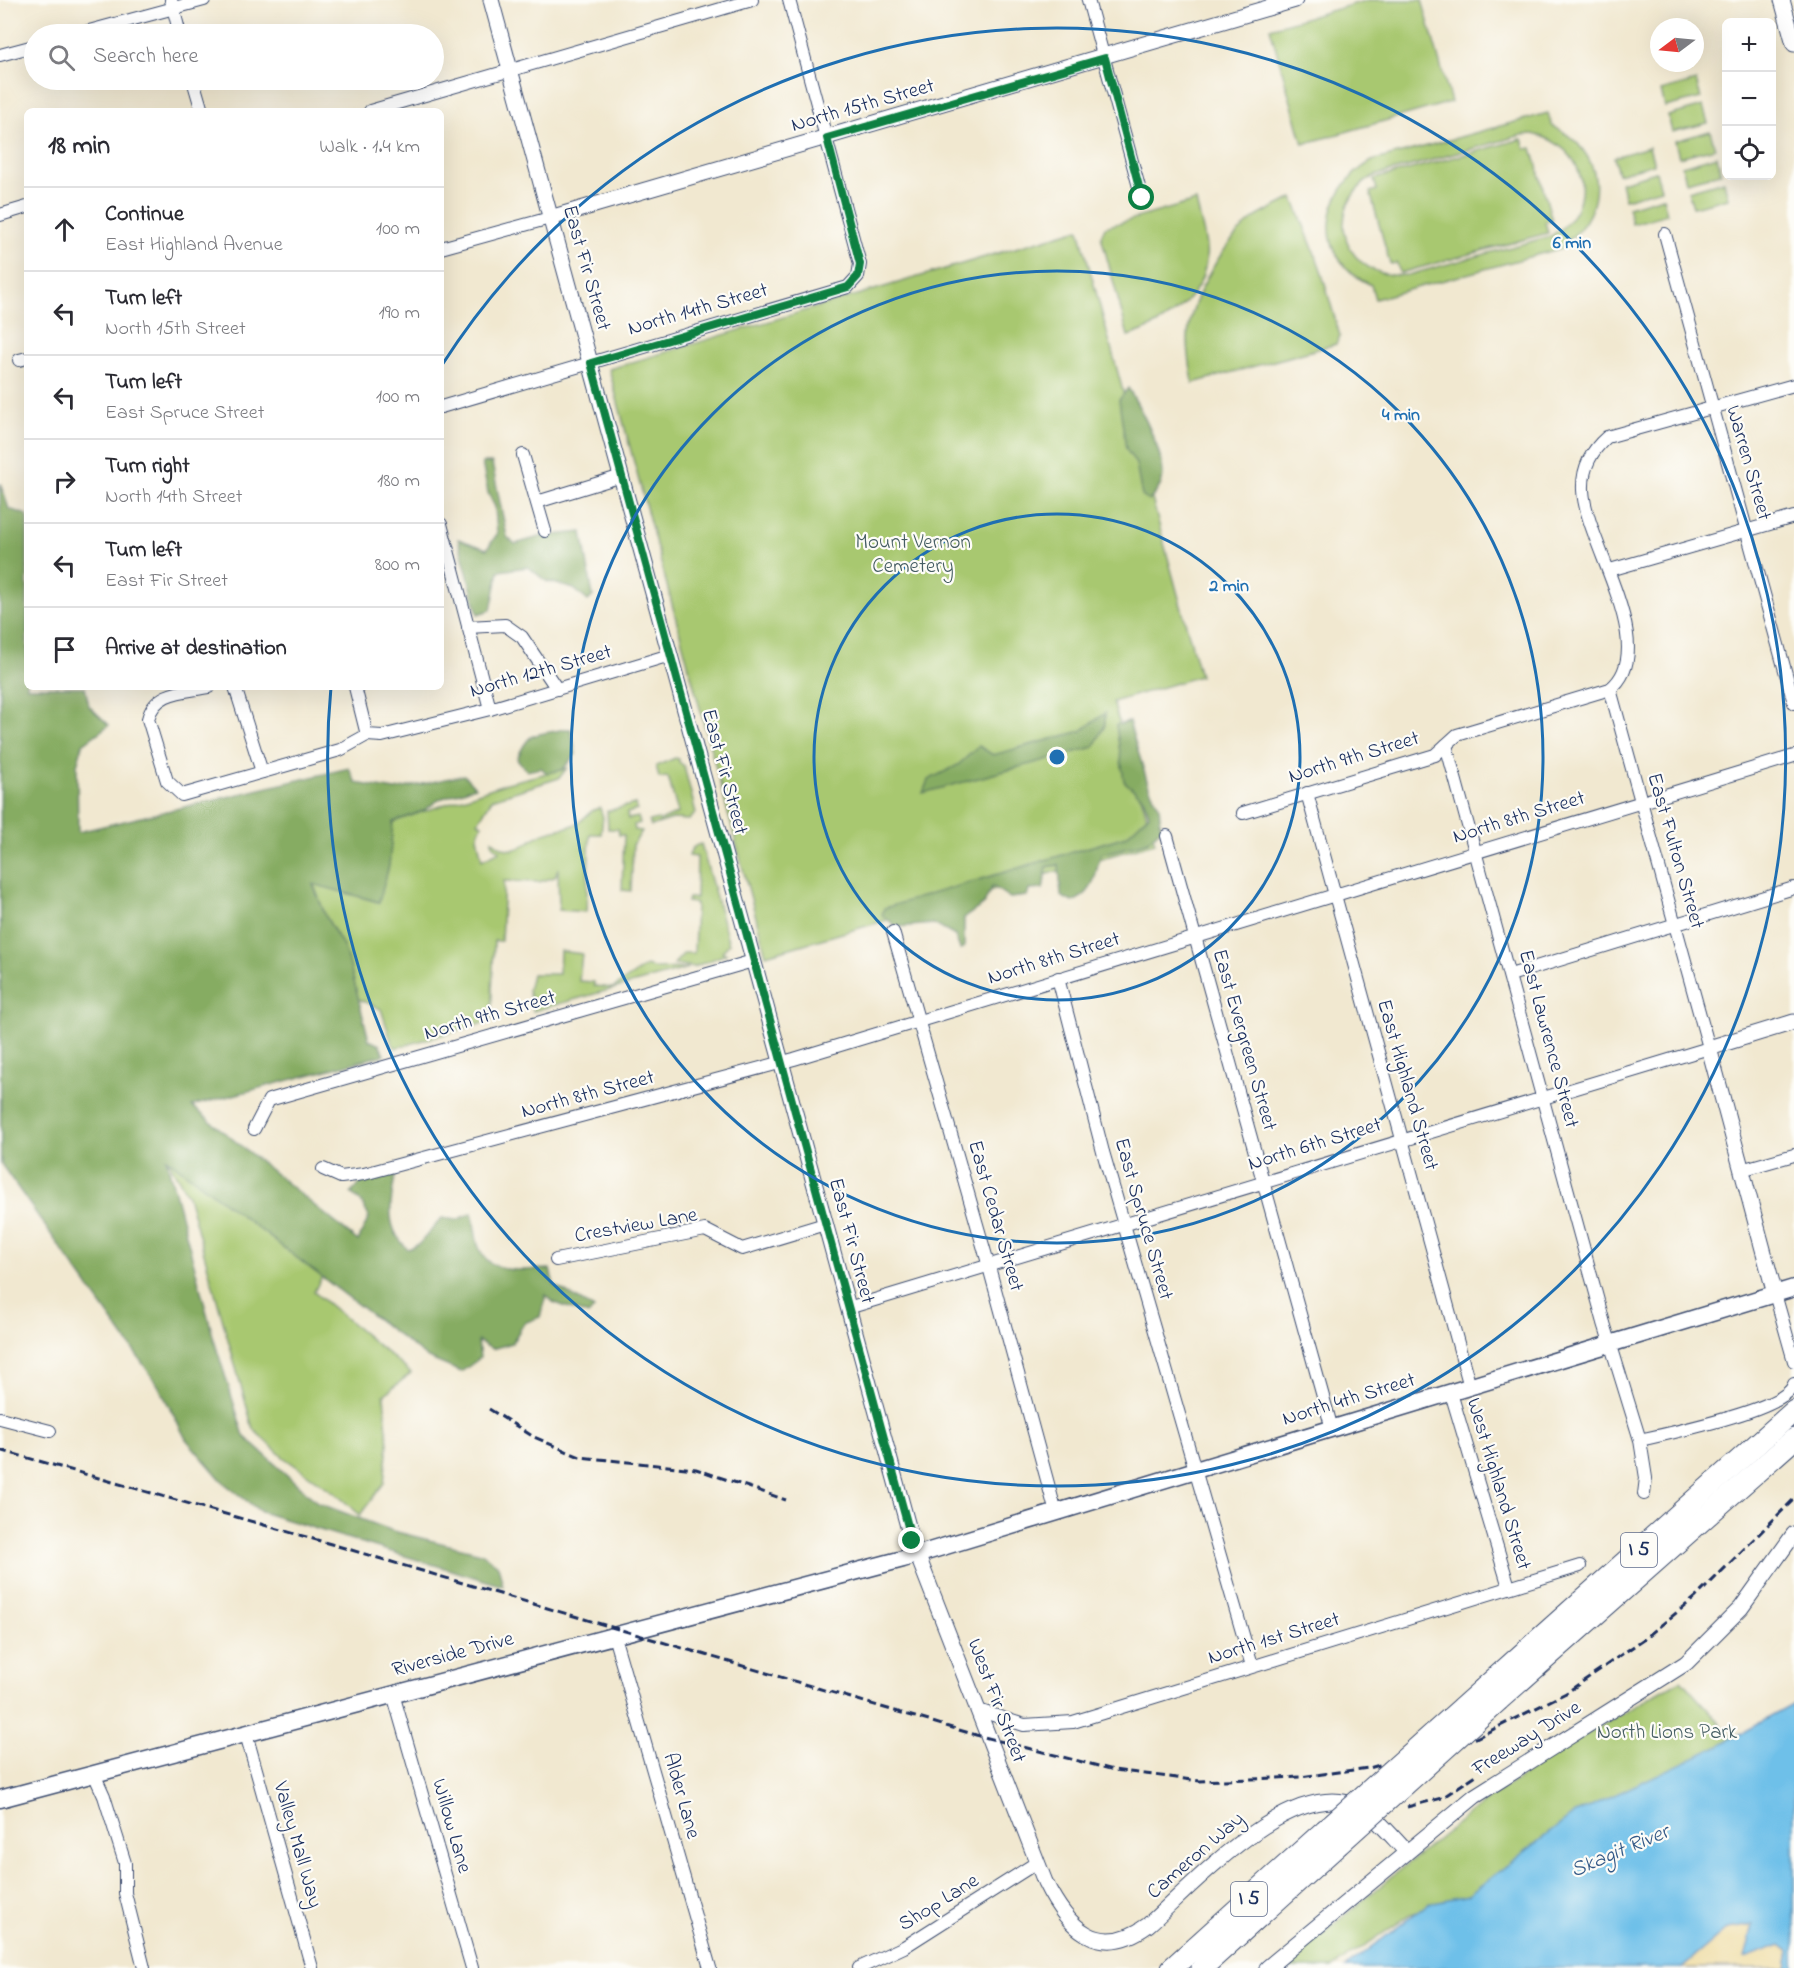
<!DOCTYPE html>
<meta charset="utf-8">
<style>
:root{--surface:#fff;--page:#f7f7f7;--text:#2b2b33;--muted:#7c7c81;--line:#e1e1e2}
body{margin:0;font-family:"Indie Flower",sans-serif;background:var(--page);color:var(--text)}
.controls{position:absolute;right:18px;top:18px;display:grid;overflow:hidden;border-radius:9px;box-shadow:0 6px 24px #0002}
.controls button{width:54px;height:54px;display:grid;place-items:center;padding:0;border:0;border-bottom:2px solid var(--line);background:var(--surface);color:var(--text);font:30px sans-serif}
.compass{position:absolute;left:1650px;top:18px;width:54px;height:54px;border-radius:50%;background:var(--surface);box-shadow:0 6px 24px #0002;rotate:254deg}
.stop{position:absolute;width:18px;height:18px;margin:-14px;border:4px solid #0b8043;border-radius:50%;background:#fff}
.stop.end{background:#0b8043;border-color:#fff;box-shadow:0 2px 6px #0008}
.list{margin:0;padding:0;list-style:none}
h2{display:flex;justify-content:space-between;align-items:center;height:78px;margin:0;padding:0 24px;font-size:26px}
h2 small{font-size:20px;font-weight:400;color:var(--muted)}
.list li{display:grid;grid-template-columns:39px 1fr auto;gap:18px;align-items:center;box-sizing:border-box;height:84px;padding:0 24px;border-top:2px solid var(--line)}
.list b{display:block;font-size:22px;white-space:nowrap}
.list p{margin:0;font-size:20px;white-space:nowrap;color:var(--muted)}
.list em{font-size:20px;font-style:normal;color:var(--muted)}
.icon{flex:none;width:33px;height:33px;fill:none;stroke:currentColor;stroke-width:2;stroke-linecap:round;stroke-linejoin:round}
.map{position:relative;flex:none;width:1794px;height:1968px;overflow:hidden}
.search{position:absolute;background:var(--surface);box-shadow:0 6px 24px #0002;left:24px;top:24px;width:420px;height:66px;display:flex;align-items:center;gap:15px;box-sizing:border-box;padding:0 21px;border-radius:33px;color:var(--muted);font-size:22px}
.panel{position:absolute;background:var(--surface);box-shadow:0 6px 24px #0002;left:24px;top:108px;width:420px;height:582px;border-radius:9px}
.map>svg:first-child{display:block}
</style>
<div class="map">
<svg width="1794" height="1968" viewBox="0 0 1794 1968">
<rect width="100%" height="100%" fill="#fdfcf7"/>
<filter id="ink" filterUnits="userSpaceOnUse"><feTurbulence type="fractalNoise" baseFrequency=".0167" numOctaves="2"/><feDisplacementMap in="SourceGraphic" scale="12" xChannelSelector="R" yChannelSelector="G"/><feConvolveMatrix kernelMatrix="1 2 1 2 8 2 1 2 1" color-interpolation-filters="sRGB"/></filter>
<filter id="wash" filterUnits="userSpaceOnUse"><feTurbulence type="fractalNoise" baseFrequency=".008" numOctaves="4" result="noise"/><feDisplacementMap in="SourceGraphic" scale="24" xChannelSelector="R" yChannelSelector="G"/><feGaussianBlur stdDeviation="1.35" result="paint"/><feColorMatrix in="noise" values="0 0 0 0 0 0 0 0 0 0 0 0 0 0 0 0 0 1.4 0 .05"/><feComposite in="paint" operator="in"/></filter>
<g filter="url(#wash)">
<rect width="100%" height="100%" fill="#f1e8d0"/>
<g fill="#a8c86f" stroke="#627c66" stroke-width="1.5" fill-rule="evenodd">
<polygon points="1368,0 1422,0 1451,102 1303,144 1270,28"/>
<polygon points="1696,81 1701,98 1665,107 1661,91"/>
<polygon points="1703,106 1708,123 1672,132 1668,116"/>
<path d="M1548,113L1552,126C1604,149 1611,209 1565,243L1566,247L1375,299L1371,285C1312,258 1320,191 1372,161ZM1533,134C1588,146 1599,207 1551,236L1408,275C1345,282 1319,209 1374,176L1522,135Z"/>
<polygon points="1710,131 1715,148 1679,157 1675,141"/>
<polygon points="1522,139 1525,149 1532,148 1552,220 1545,222 1548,233 1400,273 1397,263 1390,264 1370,192 1377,190 1374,179"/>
<polygon points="1649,147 1654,164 1618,174 1614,157"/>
<polygon points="1717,156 1721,173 1686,182 1682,166"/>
<polygon points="1656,172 1661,189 1625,199 1621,182"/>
<polygon points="1724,181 1728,198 1693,207 1688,191"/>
<polygon points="1663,197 1667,214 1632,224 1628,207"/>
<path d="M1293,198L1320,267L1340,336L1336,344L1193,383C1191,368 1187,351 1188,336C1190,298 1225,239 1256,217C1268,210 1281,204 1293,198Z"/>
<path d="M1196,201C1199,215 1204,231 1206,246C1211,293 1168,324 1128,336L1101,236L1105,227Z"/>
<polygon points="1079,229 1200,676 1113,702 1155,843 766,955 609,369"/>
<polygon points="675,758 679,759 679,762 684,766 696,813 689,820 673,819 651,826 649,821 657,819 660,821 678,813 668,777 659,778 656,766"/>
<path d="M567,768L559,778L492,799L478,822L482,824L477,837L482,860L500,851L493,846L492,840C515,861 524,842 542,834C553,829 567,829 578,823C587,817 589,810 600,808L603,817L601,834H590L586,912L559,910L558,868L555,877L539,882L504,881L501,941H494L491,1021L396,1048L392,1043L381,1009L358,999L342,944L326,917L313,883L378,902L393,822L507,783Z"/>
<polygon points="635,804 637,810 627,813 628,819 638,817 640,823 634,825 635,830 642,831 633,845 631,891 622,890 624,835 619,835 618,829 608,829 607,811"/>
<path d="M701,844L729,944L722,952L726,954L694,967L674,964L684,953H694L696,903L687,902L688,898H696L697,857L689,856C690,849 694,845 701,844Z"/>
<polygon points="560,951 582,954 579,981 594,982 594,986 613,988 646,966 657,969 689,968 533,1011 528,990 532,974 559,974"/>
<polygon points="166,1157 322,1276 314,1292 411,1373 384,1395 388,1444 384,1483 360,1515 336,1494 283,1457 253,1429 188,1196"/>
<polygon points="1681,1680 1736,1741 1487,1893 1410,1915 1332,1968 1280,1968 1480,1805 1568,1745"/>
</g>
<g fill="#86ac62" stroke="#506e60" stroke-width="1.5">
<path d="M1128,388C1140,407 1168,459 1162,481C1160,489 1154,495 1149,501L1142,496L1136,464L1126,449L1119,400Z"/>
<polygon points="482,463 492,463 507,537 515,544 543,536 582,532 593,596 588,601 574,589 546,581 528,567 499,571 491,610 478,614 458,539 487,549 497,534 495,507 488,493"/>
<path d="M0,483L9,509L27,515V687H85L89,706L109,725L83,744L77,765L78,832L349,768L356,783L395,790L464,775L475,787L440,799L423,811L393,822L389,866L379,902L313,884L326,917L342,944L349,962L369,1040L380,1045L384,1055L192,1106L358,1241L369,1217L362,1203L351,1193L363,1181L396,1171C391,1200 383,1227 408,1249L419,1244L442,1218L457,1220L472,1213C475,1223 475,1235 478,1245C489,1278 524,1269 550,1269L554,1285L594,1309L588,1315L553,1302L546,1295L540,1317L524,1323L512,1343L492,1349L478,1341L480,1358L461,1372L428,1358L166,1158L214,1340L244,1436L318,1503L393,1531L481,1553L498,1565L503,1586L261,1512L224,1483L186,1439L158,1385L1,1164Z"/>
<polygon points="1105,713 1105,725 1094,747 923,793 928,780 958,765 979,746 993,755 1081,731"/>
<path d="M1129,722L1149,787L1159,806L1161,829L1147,842L1101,854C1094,876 1096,893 1072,902L1061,896L1059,865L1047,867L1043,889L1029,890L1027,896L1010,898L992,886L984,904L964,918V948L960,949L955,936L934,924L897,927L882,915L884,908L1126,836L1149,814L1143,798L1124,781L1116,725Z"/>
<path d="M564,729H571L576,754L562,770L547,773L541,768L527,771L517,759C531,727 535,737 564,729Z"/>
</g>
<polygon fill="#eeda9e" stroke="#84847e" stroke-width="1.5" points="1753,1925 1746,1957 1781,1945 1790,1952 1787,1968 1681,1968 1727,1929"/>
<polygon fill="#6ec0e9" stroke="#4478a4" stroke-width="1.5" points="1794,1704 1794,1968 1787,1968 1790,1952 1781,1945 1745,1958 1753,1925 1727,1929 1681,1968 1345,1968 1429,1903 1468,1895 1574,1814 1714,1748"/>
</g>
<g filter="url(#ink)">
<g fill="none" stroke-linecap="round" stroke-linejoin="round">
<g stroke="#3b4b6f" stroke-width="14">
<g id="minor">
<polyline points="171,0 180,34"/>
<polyline points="1088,0 1142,198"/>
<polyline points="78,34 204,0"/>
<polyline points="0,55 34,46"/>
<polyline points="193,80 202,111"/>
<polyline points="370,111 752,0"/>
<polyline points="0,215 27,207"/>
<polyline points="1665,234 1794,703"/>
<polyline points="441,248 550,218"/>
<polyline points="19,360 27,358"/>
<polyline points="441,407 848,287 858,276 860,264 789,0"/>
<polyline points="523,455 545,531"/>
<polyline points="537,502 622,476"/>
<polyline points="441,524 490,709"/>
<polyline points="1610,570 1794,517"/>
<polyline points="468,627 505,625 522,637 557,689"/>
<path d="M209,687C185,692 155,690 148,719L167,781L182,795L340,750L367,735L382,736L490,709L670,655"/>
<polyline points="235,687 262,772"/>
<polyline points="355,687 367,735"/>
<polyline points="1446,745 1604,1323 1640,1440 1646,1478 1644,1494"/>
<polyline points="1307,793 1470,1387"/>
<path d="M1243,813L1435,755L1457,735L1610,689C1662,649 1585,542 1583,490C1582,468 1591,451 1607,437L1794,385"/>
<polyline points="1167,836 1332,1429"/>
<polyline points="893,932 986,1256 1056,1513"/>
<polyline points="1510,975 1794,888"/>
<polyline points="1058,978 1103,1152 1252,1666"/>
<polyline points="254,1129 269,1100 753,961"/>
<polyline points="323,1169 341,1177 364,1174 794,1059 1794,756"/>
<polyline points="1741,1170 1794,1155"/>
<polyline points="556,1260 705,1230 742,1249 825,1224"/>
<polyline points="1775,1294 1794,1361"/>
<polyline points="848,1308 1709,1048 1610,689"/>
<polyline points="1451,1393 1509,1587"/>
<polyline points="0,1418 50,1431"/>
<path d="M1640,1440C1666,1434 1787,1409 1794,1384"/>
<polyline points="614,1636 710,1968"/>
<polyline points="393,1694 472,1968"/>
<polyline points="978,1710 1024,1725 1073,1722 1580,1566"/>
<polyline points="246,1734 312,1968"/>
<polyline points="94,1774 104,1796 125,1863 125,1893 144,1968"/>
<polyline points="859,1968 904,1947 1036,1863"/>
</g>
</g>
<g stroke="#3b4b6f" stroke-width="17">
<g id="tertiary">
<path d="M491,0L912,1541L1045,1882C1067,1927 1099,1961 1148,1925C1193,1885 1293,1774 1359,1807C1374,1814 1394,1839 1406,1851"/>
<polyline points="1782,0 1794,44"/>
<polyline points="550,218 1295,0"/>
<polyline points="1775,1294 1709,1048 1794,1022"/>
<polyline points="1267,1968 1475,1796 1686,1663 1741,1608 1794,1534"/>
</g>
</g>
<g stroke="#3b4b6f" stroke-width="19">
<polyline id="secondary" points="0,1799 903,1559 1794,1288"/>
</g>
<g stroke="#3b4b6f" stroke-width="23">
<g id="motorway">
<polyline points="1484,1688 1794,1411"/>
<polyline points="1499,1700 1794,1439"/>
<polyline points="1172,1968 1325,1830"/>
<polyline points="1202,1968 1337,1846"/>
</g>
</g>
<use href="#minor" stroke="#fff" stroke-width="12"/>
<use href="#tertiary" stroke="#fff" stroke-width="15"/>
<use href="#secondary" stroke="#fff" stroke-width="16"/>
<use href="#motorway" stroke="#fff" stroke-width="21"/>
<g stroke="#1b2f5e" stroke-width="3" stroke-dasharray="9 4.5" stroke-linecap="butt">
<polyline points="489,1409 534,1437 580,1457 696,1469 786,1500"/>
<polyline points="0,1450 331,1544 976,1735 1114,1770 1200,1781 1300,1777 1369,1768 1476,1738 1566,1693 1644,1639 1696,1597 1794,1499"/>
<polyline points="1407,1807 1442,1798 1476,1775"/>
</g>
<g stroke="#3b4b6f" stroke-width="23" stroke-linecap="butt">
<g id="motorway-bridge">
<polyline points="1325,1830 1484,1688"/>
<polyline points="1337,1846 1499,1700"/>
</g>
</g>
<use href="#motorway-bridge" stroke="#fff" stroke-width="21"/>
</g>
</g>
<g fill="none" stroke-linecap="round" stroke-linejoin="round" filter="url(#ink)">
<polyline stroke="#0b8043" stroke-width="8" points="912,1541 591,363 848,287 858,276 860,264 827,138 1105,58 1142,198"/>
</g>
<g fill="none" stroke="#1f6fb2" stroke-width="3">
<circle cx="1057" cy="757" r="243"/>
<circle cx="1057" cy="757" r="486"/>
<path d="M442 365A729 729 0 1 1 331 687"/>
</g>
<g text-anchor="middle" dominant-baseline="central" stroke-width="4.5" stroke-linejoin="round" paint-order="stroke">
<g fill="#fdfcf7" stroke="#5f6c8c" stroke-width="1.5">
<rect x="1621" y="1533" width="36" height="34" rx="4.5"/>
<rect x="1231" y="1882" width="36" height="34" rx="4.5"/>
</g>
<g font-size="20" font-weight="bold" fill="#1b2f5e">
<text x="1639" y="1550">I 5</text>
<text x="1249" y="1899">I 5</text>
</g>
<g font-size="21" fill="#1b2f5e" stroke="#fdfcf7">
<text transform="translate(863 106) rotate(-16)">North 15th Street</text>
<text transform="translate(586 268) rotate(74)">East Fir Street</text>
<text transform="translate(698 310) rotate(-16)">North 14th Street</text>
<text transform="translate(1748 463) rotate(74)">Warren Street</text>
<text transform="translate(541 672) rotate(-16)">North 12th Street</text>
<text transform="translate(1354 758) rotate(-17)">North 9th Street</text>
<text transform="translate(724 772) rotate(75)">East Fir Street</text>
<text transform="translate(1519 818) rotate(-17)">North 8th Street</text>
<text transform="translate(1675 851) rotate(74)">East Fulton Street</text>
<text transform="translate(1054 959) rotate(-17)">North 8th Street</text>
<text transform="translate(490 1016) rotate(-16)">North 9th Street</text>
<text transform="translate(1548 1039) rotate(75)">East Lawrence Street</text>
<text transform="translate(1244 1040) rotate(74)">East Evergreen Street</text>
<text transform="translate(1407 1085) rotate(74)">East Highland Street</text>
<text transform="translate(588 1095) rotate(-15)">North 8th Street</text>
<text transform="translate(1315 1145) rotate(-17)">North 6th Street</text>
<text transform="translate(995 1216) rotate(74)">East Cedar Street</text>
<text transform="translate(1143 1219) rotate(74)">East Spruce Street</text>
<text transform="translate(636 1226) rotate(-10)">Crestview Lane</text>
<text transform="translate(851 1241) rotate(75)">East Fir Street</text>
<text transform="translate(1349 1400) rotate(-17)">North 4th Street</text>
<text transform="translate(1498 1484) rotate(73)">West Highland Street</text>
<text transform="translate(1274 1639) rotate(-17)">North 1st Street</text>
<text transform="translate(453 1655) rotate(-15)">Riverside Drive</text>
<text transform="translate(996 1701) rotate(69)">West Fir Street</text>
<text transform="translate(1527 1739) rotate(-32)">Freeway Drive</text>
<text transform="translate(681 1796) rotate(74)">Alder Lane</text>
<text transform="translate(451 1826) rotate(74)">Willow Lane</text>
<text transform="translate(297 1845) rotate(74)">Valley Mall Way</text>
<text transform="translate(1196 1856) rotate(-41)">Cameron Way</text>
<text transform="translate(939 1903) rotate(-32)">Shop Lane</text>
</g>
<g font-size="21" fill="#455d63" stroke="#fdfcf7">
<text x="913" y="543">Mount Vernon<tspan x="913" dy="24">Cemetery</tspan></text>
<text x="1667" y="1733">North Lions Park</text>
</g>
<g font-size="22" font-style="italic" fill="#345a88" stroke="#fdfcf7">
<text transform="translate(1620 1852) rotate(-23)">Skagit River</text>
</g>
</g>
<circle cx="1057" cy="757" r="9" fill="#1f6fb2" stroke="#fdfcf7" stroke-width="3"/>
<g font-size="18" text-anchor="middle" font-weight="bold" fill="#1f6fb2" stroke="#fdfcf7" stroke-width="4.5" stroke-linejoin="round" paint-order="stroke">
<text x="1572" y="248">6 min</text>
<text x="1401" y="420">4 min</text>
<text x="1229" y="591">2 min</text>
</g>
</svg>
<div class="controls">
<button>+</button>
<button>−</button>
<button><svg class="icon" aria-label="locate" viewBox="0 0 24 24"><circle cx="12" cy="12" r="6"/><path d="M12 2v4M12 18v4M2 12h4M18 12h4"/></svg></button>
</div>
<svg class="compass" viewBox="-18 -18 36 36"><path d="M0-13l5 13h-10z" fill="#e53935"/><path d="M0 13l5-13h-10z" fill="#7c7c81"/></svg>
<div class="stop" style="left:1142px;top:198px"></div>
<div class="stop end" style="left:912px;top:1541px"></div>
<div class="search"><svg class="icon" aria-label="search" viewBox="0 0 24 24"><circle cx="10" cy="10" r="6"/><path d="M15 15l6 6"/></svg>Search here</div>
<section class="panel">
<h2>18 min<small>Walk · 1.4 km</small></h2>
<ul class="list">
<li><svg class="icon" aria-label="ahead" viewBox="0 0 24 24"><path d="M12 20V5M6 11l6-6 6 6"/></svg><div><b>Continue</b><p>East Highland Avenue</p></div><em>100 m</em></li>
<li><svg class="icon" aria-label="left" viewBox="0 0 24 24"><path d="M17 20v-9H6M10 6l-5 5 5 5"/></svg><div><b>Turn left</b><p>North 15th Street</p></div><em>190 m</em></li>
<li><svg class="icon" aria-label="left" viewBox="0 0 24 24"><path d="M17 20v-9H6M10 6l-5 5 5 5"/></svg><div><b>Turn left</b><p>East Spruce Street</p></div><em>100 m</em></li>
<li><svg class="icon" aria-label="right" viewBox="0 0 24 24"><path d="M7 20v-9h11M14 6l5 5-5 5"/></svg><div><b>Turn right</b><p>North 14th Street</p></div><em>180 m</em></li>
<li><svg class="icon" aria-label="left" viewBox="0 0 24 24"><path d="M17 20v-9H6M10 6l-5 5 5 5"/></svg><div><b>Turn left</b><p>East Fir Street</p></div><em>800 m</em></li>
<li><svg class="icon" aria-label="arrive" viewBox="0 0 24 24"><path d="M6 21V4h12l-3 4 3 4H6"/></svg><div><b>Arrive at destination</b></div></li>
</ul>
</section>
</div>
